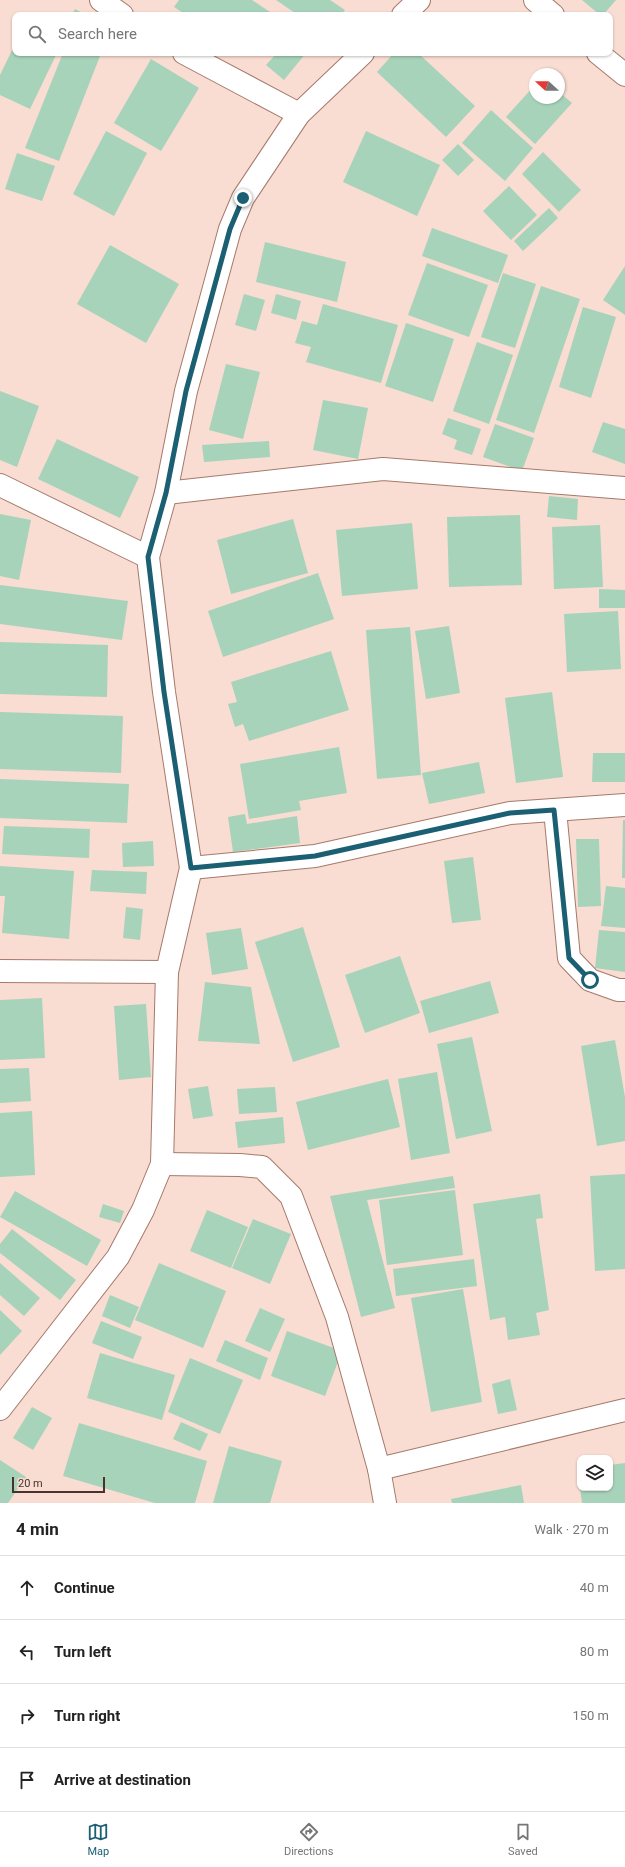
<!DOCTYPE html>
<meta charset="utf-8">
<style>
:root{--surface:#fff;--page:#f2f2f2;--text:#222;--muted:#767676;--line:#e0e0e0;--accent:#1b5f72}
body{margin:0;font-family:Roboto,sans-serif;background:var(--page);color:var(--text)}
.controls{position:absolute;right:12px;bottom:12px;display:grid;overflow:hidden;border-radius:8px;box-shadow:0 1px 3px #0004}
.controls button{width:36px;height:36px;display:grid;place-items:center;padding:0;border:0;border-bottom:1px solid var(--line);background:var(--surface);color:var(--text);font:20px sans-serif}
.compass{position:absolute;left:529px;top:68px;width:36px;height:36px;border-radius:50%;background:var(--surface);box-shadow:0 1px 3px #0004;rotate:291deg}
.scale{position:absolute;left:12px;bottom:10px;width:93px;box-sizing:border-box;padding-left:4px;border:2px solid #45332c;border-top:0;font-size:11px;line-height:14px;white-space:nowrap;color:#45332c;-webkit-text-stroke:3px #f9dcd2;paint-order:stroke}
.stop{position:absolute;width:12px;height:12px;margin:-9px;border:3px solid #1b5f72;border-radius:50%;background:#fff}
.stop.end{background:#1b5f72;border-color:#fff;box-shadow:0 1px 4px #0008}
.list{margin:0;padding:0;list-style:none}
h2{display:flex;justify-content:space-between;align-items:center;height:52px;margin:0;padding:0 16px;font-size:17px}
h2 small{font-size:13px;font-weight:400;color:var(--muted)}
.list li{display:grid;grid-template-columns:26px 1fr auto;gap:12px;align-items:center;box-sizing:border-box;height:64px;padding:0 16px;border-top:1px solid var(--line)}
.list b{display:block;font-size:15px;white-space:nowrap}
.list em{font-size:13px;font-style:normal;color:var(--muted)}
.icon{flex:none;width:22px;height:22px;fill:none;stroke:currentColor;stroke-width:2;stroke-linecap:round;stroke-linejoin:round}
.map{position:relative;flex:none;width:625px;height:1503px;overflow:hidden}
.search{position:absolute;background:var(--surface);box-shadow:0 1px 3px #0004;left:12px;right:12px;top:12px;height:44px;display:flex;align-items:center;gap:10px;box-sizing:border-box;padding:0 14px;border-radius:8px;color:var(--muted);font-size:15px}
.sheet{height:308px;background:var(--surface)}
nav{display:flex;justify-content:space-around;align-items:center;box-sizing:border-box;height:56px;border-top:1px solid var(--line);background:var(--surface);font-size:11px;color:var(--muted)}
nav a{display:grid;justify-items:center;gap:2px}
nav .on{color:var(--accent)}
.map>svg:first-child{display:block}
</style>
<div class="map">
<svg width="625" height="1503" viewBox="0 0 625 1503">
<rect width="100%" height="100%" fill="#f9dcd2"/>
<g fill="#a7d3ba">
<polygon points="179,0 252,0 270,12 268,15 186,15 174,7"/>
<polygon points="276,0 330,0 345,10 341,15 298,15"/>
<polygon points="582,0 616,0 603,15 600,15"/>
<polygon points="75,9 86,15 72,15"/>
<polygon points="15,44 15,53 57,53 30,109 0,95 0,75"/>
<polygon points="63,53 93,53 100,56 59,161 25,148"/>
<polygon points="277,53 306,53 284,80 266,65"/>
<polygon points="394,53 418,53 475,106 446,137 377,72"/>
<polygon points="151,59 199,88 161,151 114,123"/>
<polygon points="535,85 535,98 559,98 559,92 572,103 535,144 506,117"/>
<polygon points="491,110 533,148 505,181 462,143"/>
<polygon points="106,131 147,153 114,216 73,194"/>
<polygon points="366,131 440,165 417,216 343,182"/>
<polygon points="458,144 474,160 458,176 442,160"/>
<polygon points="543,152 581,190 559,212 522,174"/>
<polygon points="17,153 55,166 42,201 5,189"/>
<polygon points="509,186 537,215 511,240 483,211"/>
<polygon points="549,208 558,218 523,251 514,241"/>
<polygon points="432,228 508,255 498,283 422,256"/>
<polygon points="265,242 346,262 337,302 256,282"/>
<polygon points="110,245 179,284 146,343 77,304"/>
<polygon points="427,263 488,285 469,337 408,315"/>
<polygon points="625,266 625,315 603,300"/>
<polygon points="503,273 536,284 515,348 481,337"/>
<polygon points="541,286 580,299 534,433 496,420"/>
<polygon points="244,294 265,300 256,331 235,325"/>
<polygon points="276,294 301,301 296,320 271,313"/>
<polygon points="323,304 398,325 381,383 306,362 311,347 295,343 302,321 317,325"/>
<polygon points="583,307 616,317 591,398 559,387"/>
<polygon points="406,323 454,339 433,402 385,386"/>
<polygon points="477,342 513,355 489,424 453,411"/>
<polygon points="226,364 260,372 243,439 209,430"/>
<polygon points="0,391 39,406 17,467 0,460"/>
<polygon points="323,400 368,408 358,459 313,450"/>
<polygon points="448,418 481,429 472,455 454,449 457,440 442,434"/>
<polygon points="603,422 625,429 625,464 592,452"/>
<polygon points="495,424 534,438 522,471 483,457"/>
<polygon points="57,439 139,477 120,518 38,479"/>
<polygon points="269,441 270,457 204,462 202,445"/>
<polygon points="549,496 578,499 577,520 547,517"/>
<polygon points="0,514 31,520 19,580 0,576"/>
<polygon points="520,515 522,585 449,587 447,517"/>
<polygon points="293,519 308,573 231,594 217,540"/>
<polygon points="412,523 418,589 342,596 336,530"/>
<polygon points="600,525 603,587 554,589 552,527"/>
<polygon points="318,573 334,619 223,657 208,611"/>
<polygon points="0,585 128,601 122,640 0,624"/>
<polygon points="599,589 625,590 625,608 599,608"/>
<polygon points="618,611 621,669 567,672 564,614"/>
<polygon points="449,626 460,693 426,699 415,631"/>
<polygon points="410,627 421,775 377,779 366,630"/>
<polygon points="0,642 108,645 107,697 0,694"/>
<polygon points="331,651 349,710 249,741 243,724 235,727 228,704 237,702 231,682"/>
<polygon points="552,692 563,777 516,783 505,698"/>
<polygon points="0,712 123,716 121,773 0,769"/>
<polygon points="339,747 347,793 299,801 301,810 249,819 240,764"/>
<polygon points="593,753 625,753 625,782 592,782"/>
<polygon points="479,762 485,793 429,804 422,773"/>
<polygon points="0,779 129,784 127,823 0,818"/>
<polygon points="245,814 247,824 297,816 300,843 233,852 228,817"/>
<polygon points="623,820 625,820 625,878 622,878"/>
<polygon points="4,826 90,829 89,858 2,854"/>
<polygon points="576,839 599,839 601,906 578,907"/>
<polygon points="153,841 154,866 123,867 122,843"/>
<polygon points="473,857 481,920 452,923 444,861"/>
<polygon points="0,866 74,871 69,939 2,933 5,896 0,896"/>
<polygon points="92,870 147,872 146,894 90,891"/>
<polygon points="606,886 625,888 625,928 601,926"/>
<polygon points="126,907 143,909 140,940 123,938"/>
<polygon points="303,927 340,1047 293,1062 255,942"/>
<polygon points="241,928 248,969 212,975 206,933"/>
<polygon points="599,930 625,932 625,972 595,968"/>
<polygon points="400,956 420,1013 365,1033 345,975"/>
<polygon points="490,981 499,1013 429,1033 420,1001"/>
<polygon points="205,982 251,987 260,1044 198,1041"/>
<polygon points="42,998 45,1058 0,1060 0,1000"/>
<polygon points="146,1004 151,1077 119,1080 114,1006"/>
<polygon points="472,1037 492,1131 456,1139 437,1044"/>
<polygon points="615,1040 625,1097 625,1141 597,1146 581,1046"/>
<polygon points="29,1068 31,1101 0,1103 0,1069"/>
<polygon points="437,1072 450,1153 411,1160 398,1079"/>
<polygon points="388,1079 400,1127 308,1150 296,1102"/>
<polygon points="208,1086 213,1116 193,1119 188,1089"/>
<polygon points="275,1087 277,1112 239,1114 237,1089"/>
<polygon points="32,1111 35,1175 0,1177 0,1113"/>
<polygon points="283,1117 285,1143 238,1148 235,1122"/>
<polygon points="625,1174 625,1269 595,1271 590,1176"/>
<polygon points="453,1176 455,1188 367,1200 395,1308 361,1317 330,1196"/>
<polygon points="455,1190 463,1255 387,1265 379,1200"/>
<polygon points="15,1191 101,1240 87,1266 0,1217"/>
<polygon points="540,1194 543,1218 536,1219 549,1310 536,1313 540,1335 508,1340 505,1317 490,1320 473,1204"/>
<polygon points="103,1204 124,1211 120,1223 99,1217"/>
<polygon points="207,1210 248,1227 231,1268 190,1251"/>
<polygon points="253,1219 291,1234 270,1284 232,1268"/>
<polygon points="12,1229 76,1280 60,1300 0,1253 0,1244"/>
<polygon points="474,1259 477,1286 396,1296 393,1269"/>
<polygon points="0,1263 40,1298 24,1316 0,1295"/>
<polygon points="159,1263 226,1291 203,1348 135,1320"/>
<polygon points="463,1289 482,1402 431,1412 411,1298"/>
<polygon points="110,1295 139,1307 130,1328 102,1316"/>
<polygon points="260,1308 285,1319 270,1352 245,1341"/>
<polygon points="0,1310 22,1331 0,1355"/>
<polygon points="101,1321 142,1337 133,1359 92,1343"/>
<polygon points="287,1331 342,1351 325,1396 271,1376"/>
<polygon points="225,1340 268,1358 260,1380 216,1361"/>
<polygon points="100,1353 175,1375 162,1420 87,1398"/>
<polygon points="190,1358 243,1380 220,1434 168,1412"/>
<polygon points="510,1379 517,1410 498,1414 492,1384"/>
<polygon points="32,1407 52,1418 33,1450 13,1438"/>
<polygon points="181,1422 208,1434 200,1451 173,1439"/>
<polygon points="79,1423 207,1461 195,1503 155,1503 63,1476"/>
<polygon points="229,1446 282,1461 270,1503 213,1503"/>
<polygon points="0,1460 26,1477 8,1503 0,1503"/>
<polygon points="625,1463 625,1503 582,1503 580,1488 610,1488 610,1465"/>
<polygon points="521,1485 524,1503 452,1503 451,1499"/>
</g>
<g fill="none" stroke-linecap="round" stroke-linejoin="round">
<g stroke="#a57a6b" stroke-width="24">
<g id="minor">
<polyline points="101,0 122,15"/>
<polyline points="535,0 553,15"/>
<polyline points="403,15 419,0"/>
<polyline points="184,53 299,114"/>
<polyline points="598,53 625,75"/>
<polyline points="0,485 148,557"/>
<polyline points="166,493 383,469 625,488"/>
<polyline points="555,810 569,958 590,980 618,990 625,990"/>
<polyline points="191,868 315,856 510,813 625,805"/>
<polyline points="0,971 167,972"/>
<polyline points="162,1164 240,1165 262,1167 291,1196 337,1317 379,1469 385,1503"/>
<polyline points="0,1409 118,1257 143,1210 162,1164 167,972 191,868 164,692 148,557 166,493 186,391 230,229 243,198 299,114 363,53"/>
<polyline points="379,1469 625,1410"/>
</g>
</g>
<use href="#minor" stroke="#fff" stroke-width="22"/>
</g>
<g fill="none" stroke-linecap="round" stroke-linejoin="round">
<polyline stroke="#1b5f72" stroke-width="5" points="243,198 230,229 186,391 166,493 148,557 164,692 191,868 315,856 510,813 554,810 569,958 590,980"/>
</g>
</svg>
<div class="controls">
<button><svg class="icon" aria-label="layers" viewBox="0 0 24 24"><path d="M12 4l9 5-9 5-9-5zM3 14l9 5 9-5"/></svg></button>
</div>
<svg class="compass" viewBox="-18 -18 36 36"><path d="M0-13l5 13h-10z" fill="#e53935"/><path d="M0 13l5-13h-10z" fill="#767676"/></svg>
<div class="scale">20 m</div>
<div class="stop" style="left:590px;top:980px"></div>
<div class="stop end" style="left:243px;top:198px"></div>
<div class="search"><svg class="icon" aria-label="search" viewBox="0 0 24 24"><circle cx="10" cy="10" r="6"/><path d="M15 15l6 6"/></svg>Search here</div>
</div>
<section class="sheet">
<h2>4 min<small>Walk · 270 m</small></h2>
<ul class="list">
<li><svg class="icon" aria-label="ahead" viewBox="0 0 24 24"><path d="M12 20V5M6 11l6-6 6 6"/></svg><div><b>Continue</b></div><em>40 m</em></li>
<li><svg class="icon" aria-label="left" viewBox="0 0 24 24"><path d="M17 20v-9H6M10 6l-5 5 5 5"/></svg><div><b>Turn left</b></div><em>80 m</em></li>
<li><svg class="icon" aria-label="right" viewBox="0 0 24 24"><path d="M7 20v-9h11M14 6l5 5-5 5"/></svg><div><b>Turn right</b></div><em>150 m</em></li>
<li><svg class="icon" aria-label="arrive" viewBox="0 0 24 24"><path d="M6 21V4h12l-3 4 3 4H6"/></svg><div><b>Arrive at destination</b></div></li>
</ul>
</section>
<nav>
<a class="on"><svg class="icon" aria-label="map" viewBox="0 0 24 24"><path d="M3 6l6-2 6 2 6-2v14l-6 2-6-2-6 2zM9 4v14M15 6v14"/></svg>Map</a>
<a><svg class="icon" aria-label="directions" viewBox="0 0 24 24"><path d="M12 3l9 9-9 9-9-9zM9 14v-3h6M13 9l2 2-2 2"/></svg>Directions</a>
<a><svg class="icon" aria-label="saved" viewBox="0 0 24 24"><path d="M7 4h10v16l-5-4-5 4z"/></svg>Saved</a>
</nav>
